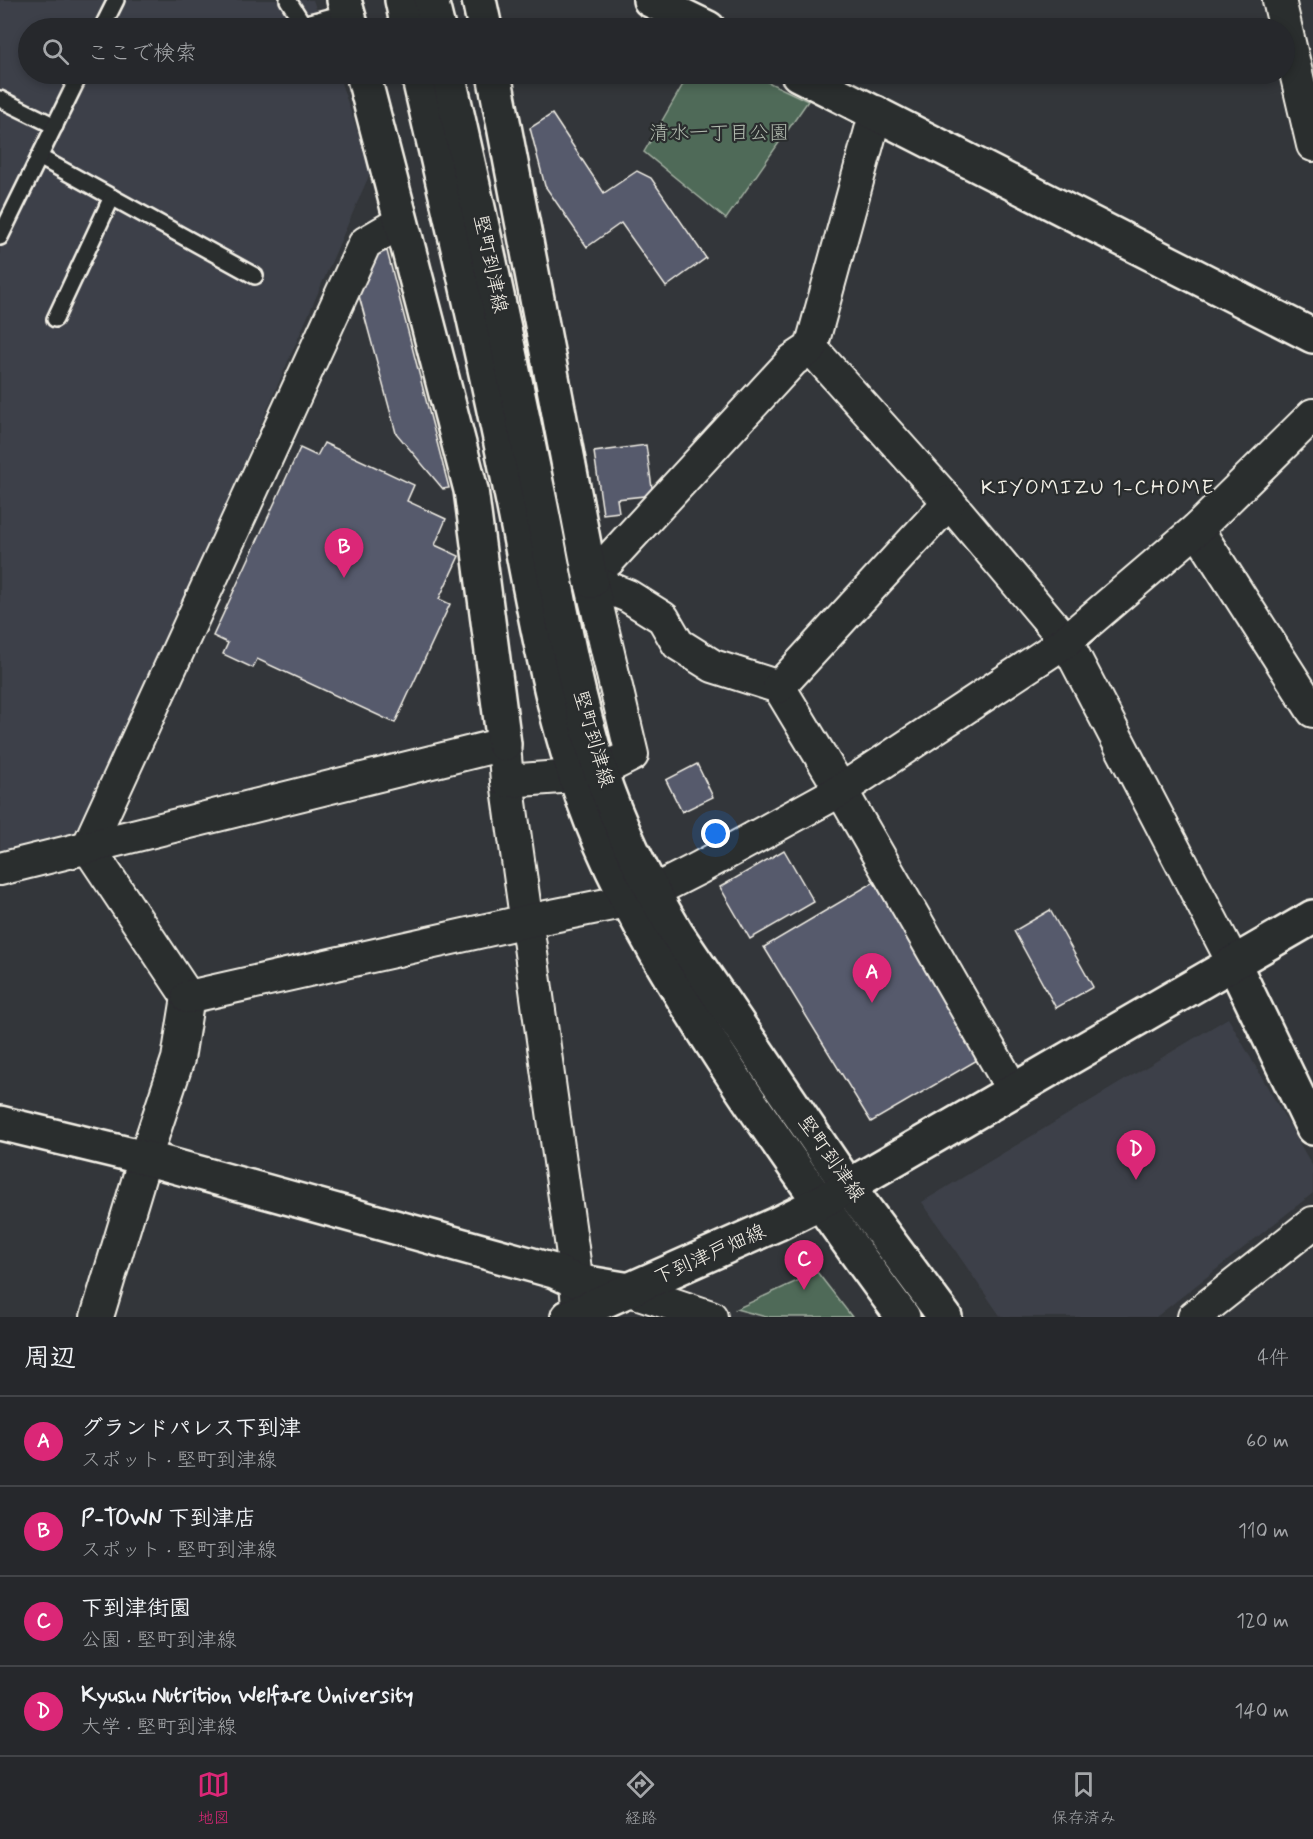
<!DOCTYPE html>
<html lang="ja">
<meta charset="utf-8">
<style>
:root{--surface:#26282c;--page:#2e3034;--text:#f1f3f6;--muted:#a4a6a9;--line:#424448;--accent:#db2777}
body{margin:0;font-family:Mynerve,"Klee One",sans-serif;background:var(--page);color:var(--text)}
.you{position:absolute;left:716px;top:834px;width:21px;height:21px;margin:-15px;border:4px solid #fff;border-radius:50%;background:#1a73e8;box-shadow:0 0 0 9px #1a73e833}
.badge{display:grid;place-items:center;width:39px;height:39px;border-radius:50%;background:var(--accent);color:#fff;font-size:20px;font-weight:700}
.pin{position:absolute;translate:-50% -50px;filter:drop-shadow(0 2px 3px #0008)}
.pin::after{content:'';position:absolute;top:32px;width:21px;height:18px;background:inherit;clip-path:polygon(0 0,100% 0,50% 100%)}
.list{margin:0;padding:0;list-style:none}
h2{display:flex;justify-content:space-between;align-items:center;height:78px;margin:0;padding:0 24px;font-size:26px}
h2 small{font-size:20px;font-weight:400;color:var(--muted)}
.list li{display:grid;grid-template-columns:39px 1fr auto;gap:18px;align-items:center;box-sizing:border-box;height:90px;padding:0 24px;border-top:2px solid var(--line)}
.list b{display:block;font-size:22px;white-space:nowrap}
.list p{margin:0;font-size:20px;white-space:nowrap;color:var(--muted)}
.list em{font-size:20px;font-style:normal;color:var(--muted)}
.icon{flex:none;width:33px;height:33px;fill:none;stroke:currentColor;stroke-width:2;stroke-linecap:round;stroke-linejoin:round}
.map{position:relative;flex:none;width:1313px;height:1317px;overflow:hidden}
.search{position:absolute;background:var(--surface);box-shadow:0 3px 9px #0003;left:18px;right:18px;top:18px;height:66px;display:flex;align-items:center;gap:15px;box-sizing:border-box;padding:0 21px;border-radius:33px;color:var(--muted);font-size:22px}
.sheet{height:438px;background:var(--surface)}
nav{display:flex;justify-content:space-around;align-items:center;box-sizing:border-box;height:84px;border-top:2px solid var(--line);background:var(--surface);font-size:16px;color:var(--muted)}
nav a{display:grid;justify-items:center;gap:3px}
nav .on{color:var(--accent)}
.map>svg:first-child{display:block}
</style>
<div class="map">
<svg width="1313" height="1317" viewBox="0 0 1313 1317">
<rect width="100%" height="100%" fill="#33363a"/>
<filter id="ink" filterUnits="userSpaceOnUse"><feTurbulence type="fractalNoise" baseFrequency=".0167" numOctaves="2"/><feDisplacementMap in="SourceGraphic" scale="12" xChannelSelector="R" yChannelSelector="G"/><feConvolveMatrix kernelMatrix="1 2 1 2 8 2 1 2 1" color-interpolation-filters="sRGB"/></filter>
<g filter="url(#ink)">
<g fill="#3e4149">
<polygon points="0,0 313,0 323,28 28,28 28,74 338,74 371,171 82,834 0,855"/>
<polygon points="1228,1018 1313,1167 1313,1193 1156,1317 1001,1317 922,1202"/>
</g>
<g fill="#4f6a59" stroke="#a2aea0" stroke-width="1.5">
<polygon points="689,74 751,74 808,101 726,219 644,152"/>
<polygon points="817,1272 852,1317 766,1317 736,1309"/>
</g>
<g fill="#575a6c" stroke="#f4f1e8" stroke-width="1.5">
<polygon points="552,114 604,193 637,171 651,178 706,258 666,287 621,223 587,247 545,186 530,128"/>
<polygon points="387,251 449,488 443,489 396,433 358,292 375,254"/>
<polygon points="324,443 414,485 407,501 446,519 435,545 459,556 439,599 450,604 395,723 257,659 253,668 223,654 228,643 213,636 300,448 317,456"/>
<polygon points="646,445 653,495 617,499 619,512 603,514 594,452"/>
<polygon points="697,764 713,797 682,812 666,780"/>
<polygon points="784,850 814,902 750,939 720,887"/>
<polygon points="874,882 979,1059 871,1122 764,947"/>
<polygon points="1050,910 1093,987 1056,1008 1014,931"/>
</g>
<g fill="none" stroke-linecap="round" stroke-linejoin="round">
<g stroke="#f4f1e8" stroke-width="20">
<g id="lane">
<polyline points="288,0 303,24 348,12"/>
<polyline points="102,28 116,0"/>
<polyline points="0,99 55,126"/>
<polyline points="39,157 255,276"/>
<polyline points="0,237 80,74"/>
<polyline points="55,319 112,197"/>
</g>
</g>
<g stroke="#f4f1e8" stroke-width="36">
<g id="street">
<polyline points="1279,0 1313,145"/>
<polyline points="811,348 949,502 1066,641 1233,962"/>
<polyline points="1197,529 1313,711"/>
<polyline points="589,568 608,561 793,360 811,348 876,112"/>
<polyline points="591,581 628,596 663,618 678,644 713,666 779,687 841,790 1013,1090"/>
<polyline points="779,687 949,502"/>
<polyline points="507,781 574,1262 578,1306"/>
<polyline points="88,847 365,243 401,222"/>
<polyline points="88,847 188,997 178,1059 145,1158 97,1317"/>
<polyline points="0,869 504,744 507,781 574,776 600,771 632,755 591,581"/>
<polyline points="188,997 527,921 627,901 652,892 699,868 841,790 1066,641 1197,529 1313,415"/>
<polyline points="630,1290 711,1317"/>
<polyline points="1194,1317 1313,1223"/>
</g>
</g>
<g stroke="#f4f1e8" stroke-width="38">
<g id="secondary">
<polyline points="344,0 352,28"/>
<polyline points="402,0 408,28"/>
<polyline points="431,0 438,28"/>
<polyline points="479,0 485,28"/>
<polyline points="650,0 708,28"/>
<polyline points="363,74 471,490 504,744"/>
<path d="M418,74C450,213 483,352 511,492C535,609 552,731 600,842C633,919 677,990 723,1061C780,1148 841,1233 903,1317"/>
<path d="M448,74C479,209 508,345 536,482C556,578 570,676 600,770C619,828 646,882 677,934L848,1186L945,1317"/>
<polyline points="494,74 591,581"/>
<polyline points="798,74 1313,336"/>
<polyline points="1233,962 1313,1128"/>
<polyline points="0,1123 145,1158 554,1271 576,1281 630,1290"/>
<polyline points="568,1317 777,1224 819,1203 1313,917"/>
</g>
</g>
<use href="#lane" stroke="#2a2d2e" stroke-width="15"/>
<use href="#street" stroke="#2a2d2e" stroke-width="32"/>
<use href="#secondary" stroke="#2a2d2e" stroke-width="33"/>
</g>
</g>
<g text-anchor="middle" dominant-baseline="central" stroke-width="4.5" stroke-linejoin="round" paint-order="stroke">
<g font-size="20" fill="#b2bbaf" stroke="#2a2d2e">
<text x="719" y="133">清水一丁目公園</text>
</g>
<g font-size="20" fill="#f4f1e8" stroke="#2a2d2e">
<text transform="translate(490 264) rotate(78)">堅町到津線</text>
<text transform="translate(593 739) rotate(74)">堅町到津線</text>
<text transform="translate(831 1159) rotate(55)">堅町到津線</text>
<text transform="translate(710 1255) rotate(-24)">下到津戸畑線</text>
</g>
<g font-size="21" letter-spacing="1.5" fill="#f4f1e8" stroke="#2a2d2e">
<text x="1098" y="488">KIYOMIZU 1-CHOME</text>
</g>
</g>
</svg>
<div class="you"></div>
<div class="pin badge" style="left:872px;top:1003px">A</div>
<div class="pin badge" style="left:344px;top:578px">B</div>
<div class="pin badge" style="left:804px;top:1290px">C</div>
<div class="pin badge" style="left:1136px;top:1180px">D</div>
<div class="search"><svg class="icon" aria-label="search" viewBox="0 0 24 24"><circle cx="10" cy="10" r="6"/><path d="M15 15l6 6"/></svg>ここで検索</div>
</div>
<section class="sheet">
<h2>周辺<small>4件</small></h2>
<ul class="list">
<li><span class="badge">A</span><div><b>グランドパレス下到津</b><p>スポット · 堅町到津線</p></div><em>60 m</em></li>
<li><span class="badge">B</span><div><b>P-TOWN 下到津店</b><p>スポット · 堅町到津線</p></div><em>110 m</em></li>
<li><span class="badge">C</span><div><b>下到津街園</b><p>公園 · 堅町到津線</p></div><em>120 m</em></li>
<li><span class="badge">D</span><div><b>Kyushu Nutrition Welfare University</b><p>大学 · 堅町到津線</p></div><em>140 m</em></li>
</ul>
</section>
<nav>
<a class="on"><svg class="icon" aria-label="map" viewBox="0 0 24 24"><path d="M3 6l6-2 6 2 6-2v14l-6 2-6-2-6 2zM9 4v14M15 6v14"/></svg>地図</a>
<a><svg class="icon" aria-label="directions" viewBox="0 0 24 24"><path d="M12 3l9 9-9 9-9-9zM9 14v-3h6M13 9l2 2-2 2"/></svg>経路</a>
<a><svg class="icon" aria-label="saved" viewBox="0 0 24 24"><path d="M7 4h10v16l-5-4-5 4z"/></svg>保存済み</a>
</nav>
